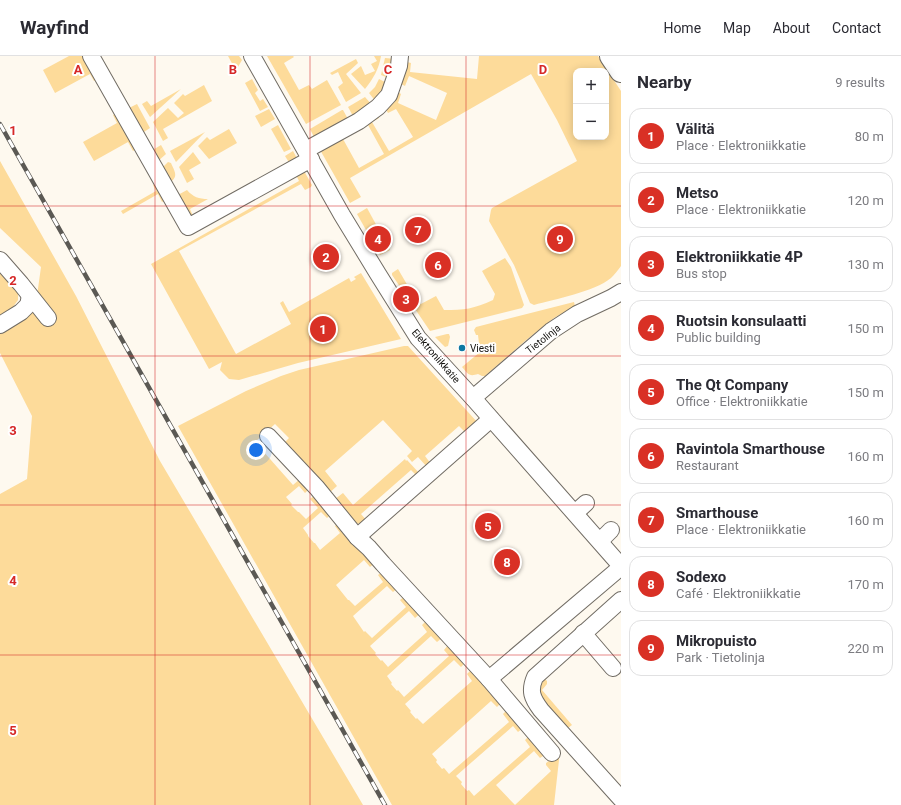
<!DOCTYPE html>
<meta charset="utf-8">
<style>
:root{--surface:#fff;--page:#f2f2f3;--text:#2b2b33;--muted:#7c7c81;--line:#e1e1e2;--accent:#d93025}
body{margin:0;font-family:Roboto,sans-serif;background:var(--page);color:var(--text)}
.controls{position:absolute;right:12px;top:12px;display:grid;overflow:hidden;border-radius:8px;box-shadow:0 2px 10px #0003}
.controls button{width:36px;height:36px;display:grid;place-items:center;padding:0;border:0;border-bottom:1px solid var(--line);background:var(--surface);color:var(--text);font:20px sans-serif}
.you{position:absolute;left:256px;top:394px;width:14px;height:14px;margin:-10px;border:3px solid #fff;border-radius:50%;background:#1a73e8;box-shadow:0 0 0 6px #1a73e833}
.badge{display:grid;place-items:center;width:26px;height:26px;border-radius:50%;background:var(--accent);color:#fff;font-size:13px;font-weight:700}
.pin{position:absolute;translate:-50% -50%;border:2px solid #fff;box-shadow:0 1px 4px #0006}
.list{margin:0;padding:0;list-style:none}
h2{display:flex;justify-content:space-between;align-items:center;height:52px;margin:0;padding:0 16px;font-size:17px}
h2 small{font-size:13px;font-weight:400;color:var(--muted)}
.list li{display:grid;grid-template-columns:26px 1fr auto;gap:12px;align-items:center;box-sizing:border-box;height:56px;margin:0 8px 8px;padding:0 8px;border:1px solid var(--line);border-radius:12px}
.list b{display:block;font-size:15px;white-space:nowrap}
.list p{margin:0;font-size:13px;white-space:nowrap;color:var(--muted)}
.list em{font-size:13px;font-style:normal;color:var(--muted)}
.map{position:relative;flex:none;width:621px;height:749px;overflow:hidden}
header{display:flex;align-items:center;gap:24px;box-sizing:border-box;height:56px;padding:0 20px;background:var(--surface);border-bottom:1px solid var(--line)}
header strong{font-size:19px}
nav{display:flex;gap:22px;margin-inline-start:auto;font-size:14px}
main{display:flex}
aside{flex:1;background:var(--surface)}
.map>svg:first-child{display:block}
</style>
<header>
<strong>Wayfind</strong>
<nav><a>Home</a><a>Map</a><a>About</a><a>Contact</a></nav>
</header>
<main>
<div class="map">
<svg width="621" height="749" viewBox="0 0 621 749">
<rect width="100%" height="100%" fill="#fef9ef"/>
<g fill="#fddb9a" fill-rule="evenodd">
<polygon points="69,0 86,0 99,23 94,25 90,18 55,37 43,14"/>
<polygon points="228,0 239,0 242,4 238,11 235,13"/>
<polygon points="267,0 293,0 294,1 284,7 299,34 309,29 312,33 327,24 341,49 306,68"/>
<path d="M374,0H381C379,13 373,23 365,33L351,18L361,10L365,19L375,15L371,8L377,5Z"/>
<path d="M479,0H598L621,35V210C618,214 614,219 611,222C594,236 555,243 534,249L530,247L514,209L489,165L491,154L492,152L577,105L557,64L531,18L350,122L361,141L350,147L319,92L343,83L359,112L384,98L368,69L360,73L378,59L379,62L372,66L389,95L413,81L396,53L388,57L385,52L398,36L401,38L398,47L436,64L447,37L409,20L405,30L401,28L407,6L411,7L410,16L477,23ZM576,15H606V81H576Z"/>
<polygon points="385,2 396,3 391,23 381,19"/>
<polygon points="356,3 358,7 346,18 361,37 346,46 338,31 343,27 338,16 332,19 330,17"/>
<polygon points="252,23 258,34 255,37 260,45 263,43 268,51 260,55 245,27"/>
<polygon points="379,23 389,28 376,46 369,37 375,31"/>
<polygon points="204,29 212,45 163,73 168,82 163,85 153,66 168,52 178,62 184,57 174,47 183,38 185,40"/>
<polygon points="181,33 150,61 142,48 147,45 151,50"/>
<polygon points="365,41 372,49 353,60 348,51"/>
<polygon points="137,48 150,72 141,78 127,53"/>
<polygon points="269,53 275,63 261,71 255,60"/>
<polygon points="342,54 343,54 348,63 314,81 310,73"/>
<polygon points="118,56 138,92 133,95 128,86 94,105 83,86 117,67 113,59"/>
<polygon points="278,69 291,93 284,96 271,73"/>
<polygon points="229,73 237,87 209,103 198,90 207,81 210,84"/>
<polygon points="205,76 176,106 170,95"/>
<polygon points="161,89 166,98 157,106 151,95"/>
<polygon points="293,95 298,104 290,108 285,100"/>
<polygon points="193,96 201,107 189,114 194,123 187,127 179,111"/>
<polygon points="0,105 76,240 160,405 363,749 0,749 0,438 27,423 32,360 0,297 0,276 35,254 41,211 0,172"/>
<path d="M168,106L171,107C175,116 179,121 169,127L161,113Z"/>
<polygon points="304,115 312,129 311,131 305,134 301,128 179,195 236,298 291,268 280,247 283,245 289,256 349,222 351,226 356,223 354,221 361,217 401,283 298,307 239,324 229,323 220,314 222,306 209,313 151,208 299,125 295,117"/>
<polygon points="157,126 167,143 162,146 158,138 123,158 121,155 156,135 153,129"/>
<path d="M187,134C193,141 199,143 208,143L190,153L193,160H190L176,140Z"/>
<polygon points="367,152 390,194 380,199 357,158"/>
<path d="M505,202L511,211L524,249L522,252L430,275L392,219V217L398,213L419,249L436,240L444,254C464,254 474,253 493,244L495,238L482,215Z"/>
<polygon points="0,216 18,236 18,244 13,251 6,257 0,259"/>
<path d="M574,246L575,250L554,262L525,285L485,320H482L478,318C469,321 468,318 462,311L480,296L478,279H476L474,274L476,271Z"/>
<polygon points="447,278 449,278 450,281 448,290 445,291 435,281"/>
<polygon points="404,290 408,290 478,367 466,377 459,370 425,400 431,408 427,411 418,401 412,406 407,400 412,395 383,364 325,415 337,430 328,438 283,388 289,382 275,368 255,386 293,429 301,422 310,432 305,437 299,430 286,441 292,448 291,449 298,456 299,456 306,463 318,452 310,443 315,439 332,458 327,462 321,456 303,472 308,479 308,480 314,487 315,487 320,494 340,477 335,470 339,466 375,507 370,511 364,504 336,529 348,544 349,544 355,550 383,526 378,519 383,515 398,532 393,536 387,530 353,560 364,576 365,575 372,582 406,551 400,544 405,540 421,557 415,562 409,555 370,590 376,597 375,598 381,605 382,604 388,611 427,576 422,569 427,564 442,582 437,586 431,580 387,620 392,627 391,628 397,635 398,634 404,641 449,600 444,594 448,589 465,607 461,611 454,604 405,648 411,655 410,656 416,663 417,662 423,668 472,625 467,618 471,614 501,647 497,651 491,645 432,698 437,704 436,706 442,713 444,712 449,718 509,666 503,658 507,654 523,672 518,676 513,670 456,720 462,726 461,728 467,735 469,734 474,740 530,691 525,684 530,679 546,698 540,702 534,695 496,729 515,749 551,715 546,709 546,707 553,702 557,703 560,695 554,749 392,749 178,370 246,335 281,320 299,314"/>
<polygon points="405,403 406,405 407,404 420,418 417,420 411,414 361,458 367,465 361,468 355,467 335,443 343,437 353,449"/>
<polygon points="542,620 547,625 547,628 542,634 572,669 565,674 541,642 538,631"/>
</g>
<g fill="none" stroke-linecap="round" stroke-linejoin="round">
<g stroke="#716c64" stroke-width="18">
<g id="minor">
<polyline points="91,0 188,171 311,103"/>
<polyline points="252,0 342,159 378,218 418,282 473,342 621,510"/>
<polyline points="306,94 359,65 378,51 389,39 399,10 400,0"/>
<polyline points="0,204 21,228 48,262"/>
<polyline points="0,269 21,256 28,249 30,240"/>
<polyline points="473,342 551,275 577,258 611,242 621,236"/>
<polyline points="268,380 317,432 357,481 369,492 383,508 489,623 552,697"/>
<polyline points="575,457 586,447"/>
<polyline points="357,481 491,363"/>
<polyline points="600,485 611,474"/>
<path d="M621,544L535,621C529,635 532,642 541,654L621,743"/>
<polyline points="583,577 613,612"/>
<polyline points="489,623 621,511"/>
</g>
</g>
<g stroke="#716c64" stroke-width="24">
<polyline id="highway" points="611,0 621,15"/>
</g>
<use href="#minor" stroke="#fff" stroke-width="16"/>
<use href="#highway" stroke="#fff" stroke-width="22"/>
<g stroke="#5b5954" stroke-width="4.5">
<polyline id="rail" points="0,68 385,749"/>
</g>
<use href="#rail" stroke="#fff" stroke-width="3" stroke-dasharray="9" stroke-linecap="butt"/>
</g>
<path fill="none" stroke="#d62828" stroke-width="1" stroke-opacity="0.55" d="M155,0V749M310,0V749M466,0V749M0,150H621M0,300H621M0,449H621M0,599H621"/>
<circle fill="#0e78a3" stroke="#fff" stroke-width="1.5" cx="462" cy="292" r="4"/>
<g text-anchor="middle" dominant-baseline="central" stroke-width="4" stroke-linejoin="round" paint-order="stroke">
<g font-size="10" fill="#13120f" stroke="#fff">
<text transform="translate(543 283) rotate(-38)">Tietolinja</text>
<text transform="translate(436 300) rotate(49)">Elektroniikkatie</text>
</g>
<g font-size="10" fill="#13120f" stroke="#fff" text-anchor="start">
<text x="470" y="292">Viesti</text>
</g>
</g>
<g font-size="13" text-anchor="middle" font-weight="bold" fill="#d62828" stroke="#fff" stroke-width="4" stroke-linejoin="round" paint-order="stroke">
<text x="78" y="18">A</text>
<text x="233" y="18">B</text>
<text x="388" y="18">C</text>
<text x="543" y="18">D</text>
<text x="13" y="79">1</text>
<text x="13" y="229">2</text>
<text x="13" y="379">3</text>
<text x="13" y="529">4</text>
<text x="13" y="679">5</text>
</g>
</svg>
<div class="controls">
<button>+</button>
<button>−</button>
</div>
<div class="you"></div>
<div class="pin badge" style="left:323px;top:273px">1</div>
<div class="pin badge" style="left:326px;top:201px">2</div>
<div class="pin badge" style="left:406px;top:243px">3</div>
<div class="pin badge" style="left:378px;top:183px">4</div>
<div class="pin badge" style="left:488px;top:470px">5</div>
<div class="pin badge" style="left:438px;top:209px">6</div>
<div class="pin badge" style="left:418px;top:174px">7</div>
<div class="pin badge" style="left:507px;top:506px">8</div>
<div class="pin badge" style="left:560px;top:183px">9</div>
</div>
<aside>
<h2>Nearby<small>9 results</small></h2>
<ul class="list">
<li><span class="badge">1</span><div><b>Välitä</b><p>Place · Elektroniikkatie</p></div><em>80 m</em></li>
<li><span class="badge">2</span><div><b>Metso</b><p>Place · Elektroniikkatie</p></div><em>120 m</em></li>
<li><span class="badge">3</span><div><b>Elektroniikkatie 4P</b><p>Bus stop</p></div><em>130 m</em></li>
<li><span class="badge">4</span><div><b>Ruotsin konsulaatti</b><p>Public building</p></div><em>150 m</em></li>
<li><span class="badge">5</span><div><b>The Qt Company</b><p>Office · Elektroniikkatie</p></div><em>150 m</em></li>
<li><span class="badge">6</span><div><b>Ravintola Smarthouse</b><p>Restaurant</p></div><em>160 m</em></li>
<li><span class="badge">7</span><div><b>Smarthouse</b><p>Place · Elektroniikkatie</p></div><em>160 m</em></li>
<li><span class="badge">8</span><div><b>Sodexo</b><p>Café · Elektroniikkatie</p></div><em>170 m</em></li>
<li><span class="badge">9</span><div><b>Mikropuisto</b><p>Park · Tietolinja</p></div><em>220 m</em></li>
</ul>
</aside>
</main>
